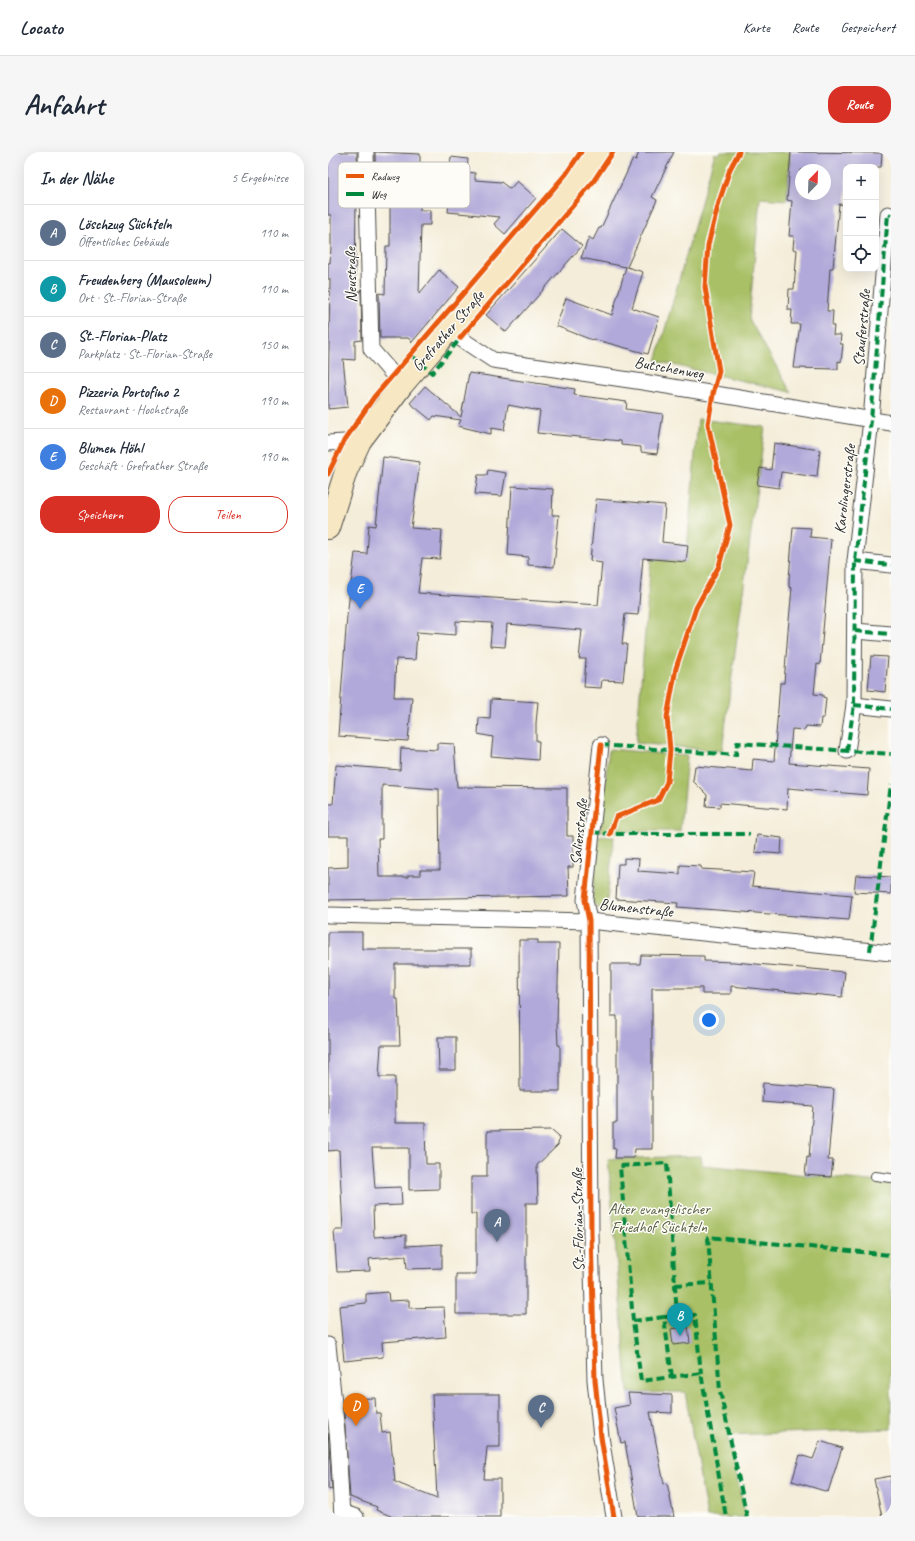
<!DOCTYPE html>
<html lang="de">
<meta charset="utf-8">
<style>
:root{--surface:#fff;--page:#f6f6f7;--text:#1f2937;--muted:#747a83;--line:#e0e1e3;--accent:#d93025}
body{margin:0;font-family:Caveat,sans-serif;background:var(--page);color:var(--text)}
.controls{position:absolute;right:12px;top:12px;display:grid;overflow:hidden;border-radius:8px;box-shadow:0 4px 16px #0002}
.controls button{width:36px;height:36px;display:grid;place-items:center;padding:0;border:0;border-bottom:1px solid var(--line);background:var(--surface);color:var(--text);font:20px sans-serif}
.compass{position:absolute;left:467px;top:12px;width:36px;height:36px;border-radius:50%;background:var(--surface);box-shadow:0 4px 16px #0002;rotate:23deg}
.you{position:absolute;left:381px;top:868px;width:14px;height:14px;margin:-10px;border:3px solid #fff;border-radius:50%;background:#1a73e8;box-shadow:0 0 0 6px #1a73e833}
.badge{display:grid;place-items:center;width:26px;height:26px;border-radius:50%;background:var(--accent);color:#fff;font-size:13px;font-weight:700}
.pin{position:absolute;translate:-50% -33px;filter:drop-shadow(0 1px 2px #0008)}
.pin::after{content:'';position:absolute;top:21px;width:14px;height:12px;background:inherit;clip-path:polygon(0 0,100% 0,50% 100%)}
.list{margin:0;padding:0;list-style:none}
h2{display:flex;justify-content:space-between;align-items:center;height:52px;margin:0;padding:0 16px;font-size:17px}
h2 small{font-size:13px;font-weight:400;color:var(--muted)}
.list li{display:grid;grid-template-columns:26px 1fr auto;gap:12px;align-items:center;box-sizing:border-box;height:56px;padding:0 16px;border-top:1px solid var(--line)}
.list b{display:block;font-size:15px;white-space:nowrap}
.list p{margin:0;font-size:13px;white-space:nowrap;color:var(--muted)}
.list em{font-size:13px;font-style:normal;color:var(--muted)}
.actions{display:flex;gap:8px;padding:12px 16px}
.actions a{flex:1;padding:9px 0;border:1px solid var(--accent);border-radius:16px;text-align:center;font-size:14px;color:var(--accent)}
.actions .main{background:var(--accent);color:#fff}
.icon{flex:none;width:22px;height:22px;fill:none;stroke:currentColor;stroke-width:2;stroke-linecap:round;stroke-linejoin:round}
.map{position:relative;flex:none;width:563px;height:1365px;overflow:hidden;border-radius:16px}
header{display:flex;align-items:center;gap:24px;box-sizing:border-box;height:56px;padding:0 20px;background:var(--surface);border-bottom:1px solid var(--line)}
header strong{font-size:19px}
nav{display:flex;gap:22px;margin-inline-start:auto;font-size:14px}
.intro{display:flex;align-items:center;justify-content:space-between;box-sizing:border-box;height:96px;padding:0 24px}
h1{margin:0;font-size:28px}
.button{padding:10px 18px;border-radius:16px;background:var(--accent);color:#fff;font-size:14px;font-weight:700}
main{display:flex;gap:24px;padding:0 24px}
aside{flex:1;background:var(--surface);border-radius:16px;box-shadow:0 4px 16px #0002}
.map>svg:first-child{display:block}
</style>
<header>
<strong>Locato</strong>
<nav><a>Karte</a><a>Route</a><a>Gespeichert</a></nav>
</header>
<div class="intro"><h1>Anfahrt</h1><a class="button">Route</a></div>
<main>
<aside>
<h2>In der Nähe<small>5 Ergebnisse</small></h2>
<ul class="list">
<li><span class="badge" style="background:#5c6f8a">A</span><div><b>Löschzug Süchteln</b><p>Öffentliches Gebäude</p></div><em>110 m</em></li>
<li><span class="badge" style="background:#0f9aa8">B</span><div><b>Freudenberg (Mausoleum)</b><p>Ort · St.-Florian-Straße</p></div><em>110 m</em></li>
<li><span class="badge" style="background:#5c6f8a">C</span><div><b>St.-Florian-Platz</b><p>Parkplatz · St.-Florian-Straße</p></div><em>150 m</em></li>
<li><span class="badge" style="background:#e8710a">D</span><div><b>Pizzeria Portofino 2</b><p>Restaurant · Hochstraße</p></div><em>190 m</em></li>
<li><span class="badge" style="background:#3f7fe0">E</span><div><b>Blumen Höhl</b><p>Geschäft · Grefrather Straße</p></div><em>190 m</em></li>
</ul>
<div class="actions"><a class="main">Speichern</a><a>Teilen</a></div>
</aside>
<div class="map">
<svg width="563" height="1365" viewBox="0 0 563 1365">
<rect width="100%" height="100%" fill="#fdfcf7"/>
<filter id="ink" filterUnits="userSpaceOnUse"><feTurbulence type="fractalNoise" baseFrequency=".025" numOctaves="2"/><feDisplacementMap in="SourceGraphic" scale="8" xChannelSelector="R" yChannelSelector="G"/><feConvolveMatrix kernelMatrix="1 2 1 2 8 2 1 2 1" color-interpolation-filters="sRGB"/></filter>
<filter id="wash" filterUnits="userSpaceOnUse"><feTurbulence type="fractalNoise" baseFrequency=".012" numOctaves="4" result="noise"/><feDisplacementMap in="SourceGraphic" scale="16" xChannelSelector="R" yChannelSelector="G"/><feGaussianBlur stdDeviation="0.9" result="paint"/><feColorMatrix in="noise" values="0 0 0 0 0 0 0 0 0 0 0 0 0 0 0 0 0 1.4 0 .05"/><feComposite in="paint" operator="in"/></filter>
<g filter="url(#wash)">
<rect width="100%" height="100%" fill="#f4edd9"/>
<g fill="#a9c066" stroke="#6a7648">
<polygon points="392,0 462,0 459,48 432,46 421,167 463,240 328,209 387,1 390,3"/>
<polygon points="370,267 437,275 394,599 308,591 323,407 358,410"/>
<polygon points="281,597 359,604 352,679 272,679"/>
<polygon points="271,684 286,685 279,749 281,756 287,760 273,758 264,750"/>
<polygon points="373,1004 374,1013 563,1031 563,1277 399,1283 418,1365 379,1365 357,1240 300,1241 280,1007"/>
</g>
<g id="blocks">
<g fill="#b1a9d9" fill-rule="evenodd">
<polygon points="0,0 29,0 30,49 28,49 27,139 33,139 34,188 27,189 27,208 15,207 20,255 0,257 2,127 0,127 0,111 2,111 3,96 3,63 0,63"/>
<polygon points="47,0 92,2 92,58 102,58 102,73 93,73 91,142 111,118 131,135 84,190 80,186 52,186 51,141 57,142 58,94 62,94 62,50 48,49"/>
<polygon points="311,0 346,0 324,45 329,48 299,115 315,120 304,156 331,165 320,202 265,187 264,188 228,174 238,146 284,163 298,115 253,106 261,85 265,88 271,76 273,76 305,7 308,8"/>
<path d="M463,0L554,1L553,15H518V53L511,52L505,116H502L499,159H505L504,174H506L505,183H513L512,192H515L513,210L510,209V217L466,216L472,172H463L464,158H460L461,137H466L469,98L465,97L466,84H461L464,49L459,48ZM473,18H497V42H473Z"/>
<polygon points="123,5 140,7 139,20 147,21 147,28 173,30 182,37 189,29 208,46 177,82 166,72 172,65 120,60 124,22 121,22"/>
<polygon points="234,77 254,94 178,180 158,163"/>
<polygon points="141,221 247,237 246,243 299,250 298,257 335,262 329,302 313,300 313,295 293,293 293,289 209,281 212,259 180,253 176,278 163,276 163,282 130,274 133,268 106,264 103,268 82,251 97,234 133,265"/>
<polygon points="446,291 492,298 489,325 453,320 451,336 429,333 432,316 443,318"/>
<polygon points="55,305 92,310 83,376 114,378 112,407 94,406 90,441 270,453 274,411 262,409 268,347 337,353 334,390 360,393 358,410 315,406 310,463 297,462 294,492 299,492 295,529 274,528 273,536 256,535 258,507 251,507 254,478 179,472 177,495 162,494 164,471 128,469 128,483 89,480 87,508 68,507 66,545 84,545 80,589 10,584 19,464 27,401 39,402 41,373 48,374"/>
<polygon points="160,318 178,321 174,344 147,342 150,323 159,323"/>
<polygon points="184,334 225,337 224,363 231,363 226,415 200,413 200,405 180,403"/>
<polygon points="465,375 483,376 482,385 503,387 492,513 489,512 486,542 495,543 495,545 498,546 496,566 493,566 492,575 478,574 477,578 464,577 461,611 541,617 539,643 460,636 459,657 392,651 392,655 378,654 379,643 365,629 367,614 424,619 425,607 446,609 452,531 456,531 460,479 464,436 461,435 461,427"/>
<polygon points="543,504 560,505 557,540 540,538"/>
<polygon points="163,547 210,550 208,571 208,589 211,589 210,608 163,604 165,585 150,582 151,566 162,567"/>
<path d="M109,591L126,592L129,635L239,636V684H245V715H240L241,744L0,748V716L20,715V684H0V652H5L8,613L72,618L73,596L109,598ZM54,633L111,637L112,718H92V723H80V725H51L50,687H54Z"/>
<polygon points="429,683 454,686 453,702 427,700"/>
<polygon points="296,706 311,707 310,719 352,722 352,713 373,714 373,717 426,720 424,734 524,743 521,768 349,755 350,751 288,747 290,712 296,712"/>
<polygon points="528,723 563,725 563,742 526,740"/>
<polygon points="0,780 34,780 34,797 143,797 143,812 67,812 67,847 70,847 72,893 53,893 51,925 67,925 67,971 97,971 98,1012 111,1012 111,1037 81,1038 81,996 44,996 47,1036 73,1035 74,1053 45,1054 46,1085 78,1083 78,1094 114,1092 114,1116 79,1117 78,1104 41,1107 42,1119 9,1120 6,1078 15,1078 11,998 0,999"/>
<polygon points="191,788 210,788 210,792 231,792 229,872 230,893 232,893 232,939 192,939"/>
<polygon points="313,803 376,804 376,809 406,810 517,820 514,845 403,834 403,842 374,842 374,836 324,836 324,997 307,997 306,1006 287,1006 288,996 285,997 285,971 289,971 289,864 283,864 283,812 312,812"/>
<polygon points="110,885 128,885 128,918 111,918"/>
<polygon points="435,931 506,937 500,1008 505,1008 503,1025 477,1023 479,1005 481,1006 485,954 434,950"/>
<polygon points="224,978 231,984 230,993 209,1013 210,1051 198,1051 198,1162 128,1162 128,1122 148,1122 148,1061 143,1062 143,1025 159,1025 159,979"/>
<polygon points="60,1140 61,1149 81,1148 81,1156 116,1155 118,1185 54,1190 55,1205 16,1209 11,1154 38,1151 38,1142"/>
<polygon points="360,1174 362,1191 345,1193 343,1177"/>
<polygon points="300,1241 344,1243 344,1261 322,1260 336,1332 339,1331 346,1365 310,1365 297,1290 293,1291 286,1256 302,1253"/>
<polygon points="104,1242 172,1242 172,1295 159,1295 156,1327 172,1327 172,1365 65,1365 48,1358 49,1355 22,1345 16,1260 20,1260 19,1247 47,1246 48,1261 52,1261 54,1281 62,1280 67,1330 109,1347"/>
<polygon points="0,1281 1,1291 4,1338 0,1337"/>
<polygon points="492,1289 514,1296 500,1340 464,1329 472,1303 485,1307"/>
<polygon points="563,1324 563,1365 554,1365 546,1327"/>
</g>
</g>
</g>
<g filter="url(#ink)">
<use href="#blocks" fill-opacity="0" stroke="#494845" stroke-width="1"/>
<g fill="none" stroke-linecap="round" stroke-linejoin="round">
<g stroke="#494845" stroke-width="10">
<polyline id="lane" points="547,1024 563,1026"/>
</g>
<g stroke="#494845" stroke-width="17">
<g id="street">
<polyline points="38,0 43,197 74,233"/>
<polyline points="121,179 165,208 315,230 563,271"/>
<polyline points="0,291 32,289"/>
<polyline points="527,409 563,413"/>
<polyline points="527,479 563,482"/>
<polyline points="526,553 563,557"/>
<polyline points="273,593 257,748 261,769 263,1082 267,1228 273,1285 286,1365"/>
<polyline points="519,599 526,553 527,409 543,268 560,62"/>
<polyline points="0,763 261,769 563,801"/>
<polyline points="0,1193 10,1290 14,1365"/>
<polyline points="14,1360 28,1365"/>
</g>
</g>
<g stroke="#494845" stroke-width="24">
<polyline id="secondary" points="0,376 18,319 32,289 74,233 259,16 269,0"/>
</g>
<use href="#lane" stroke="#fff" stroke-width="8"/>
<use href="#street" stroke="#fff" stroke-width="15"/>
<use href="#secondary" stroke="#f7e8c3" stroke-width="22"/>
<g stroke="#00873e" stroke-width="4" stroke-dasharray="8 4" stroke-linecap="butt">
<polyline points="83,203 104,221 134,184"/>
<polyline points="527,409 563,413"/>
<polyline points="527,479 563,482"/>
<polyline points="526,553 563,557"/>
<polyline points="273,593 408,603 409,591 563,602"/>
<polyline points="519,599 526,553 527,409 543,268 560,62 563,63"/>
<polyline points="264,680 282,682 422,682"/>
<polyline points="542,799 563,632"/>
<polyline points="347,1133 384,1131"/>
<polyline points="336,1165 367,1163 373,1221"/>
<polyline points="305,1169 292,1014 339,1011 349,1164"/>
<polyline points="344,1225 336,1165 305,1169 313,1229 373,1221 398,1365"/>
<polyline points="419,1365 392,1239 380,1085 563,1103"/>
</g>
<g stroke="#fdfcf7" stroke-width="8">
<g id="cycleway">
<polyline points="132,186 265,30 285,0"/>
<polyline points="0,322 16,289 46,245 238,22 253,0"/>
<polyline points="273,593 257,748 261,769 263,1082 267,1228 273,1285 286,1365"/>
<polyline points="282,682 288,665 330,648 339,630 342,598 339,565 348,516 368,456 391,414 402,373 380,272 385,242 391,219 377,135 380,93 391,50 402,17 411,0"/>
</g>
</g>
<use href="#cycleway" stroke="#e8590c" stroke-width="5"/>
</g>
</g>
<g text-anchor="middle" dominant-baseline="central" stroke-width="3" stroke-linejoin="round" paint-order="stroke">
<g font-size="16" fill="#2b2b2b" stroke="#fdfcf7">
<text transform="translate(23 123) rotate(-91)">Neustraße</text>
<text transform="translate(534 176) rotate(-85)">Stauferstraße</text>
<text transform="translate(120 179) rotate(-49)">Grefrather Straße</text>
<text transform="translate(341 216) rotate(10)">Butschenweg</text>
<text transform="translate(517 337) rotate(-83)">Karolingerstraße</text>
<text transform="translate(251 680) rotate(-84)">Salierstraße</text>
<text transform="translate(308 756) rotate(6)">Blumenstraße</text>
<text transform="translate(250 1068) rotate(-91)">St.-Florian-Straße</text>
</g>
<g font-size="16" fill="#575f40" stroke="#fdfcf7">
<text x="331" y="1057">Alter evangelischer<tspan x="331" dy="18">Friedhof Süchteln</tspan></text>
</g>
</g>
<rect x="10" y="10" width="132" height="46" rx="6" fill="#fdfcf7" stroke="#bebdba" stroke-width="1"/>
<rect x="18" y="22" width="18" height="4" fill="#e8590c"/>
<rect x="18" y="40" width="18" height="4" fill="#00873e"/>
<g font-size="11" fill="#2b2b2b">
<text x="43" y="28">Radweg</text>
<text x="43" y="46">Weg</text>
</g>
</svg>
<div class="controls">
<button>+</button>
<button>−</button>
<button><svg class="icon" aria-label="locate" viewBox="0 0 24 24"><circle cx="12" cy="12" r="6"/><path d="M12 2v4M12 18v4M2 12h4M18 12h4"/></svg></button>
</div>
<svg class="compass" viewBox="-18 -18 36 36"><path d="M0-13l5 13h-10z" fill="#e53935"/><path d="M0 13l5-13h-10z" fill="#747a83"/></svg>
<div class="you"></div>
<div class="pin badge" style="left:169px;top:1090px;background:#5c6f8a">A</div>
<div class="pin badge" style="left:352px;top:1184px;background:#0f9aa8">B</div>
<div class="pin badge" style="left:213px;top:1276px;background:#5c6f8a">C</div>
<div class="pin badge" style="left:28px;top:1274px;background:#e8710a">D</div>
<div class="pin badge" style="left:32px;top:457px;background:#3f7fe0">E</div>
</div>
</main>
